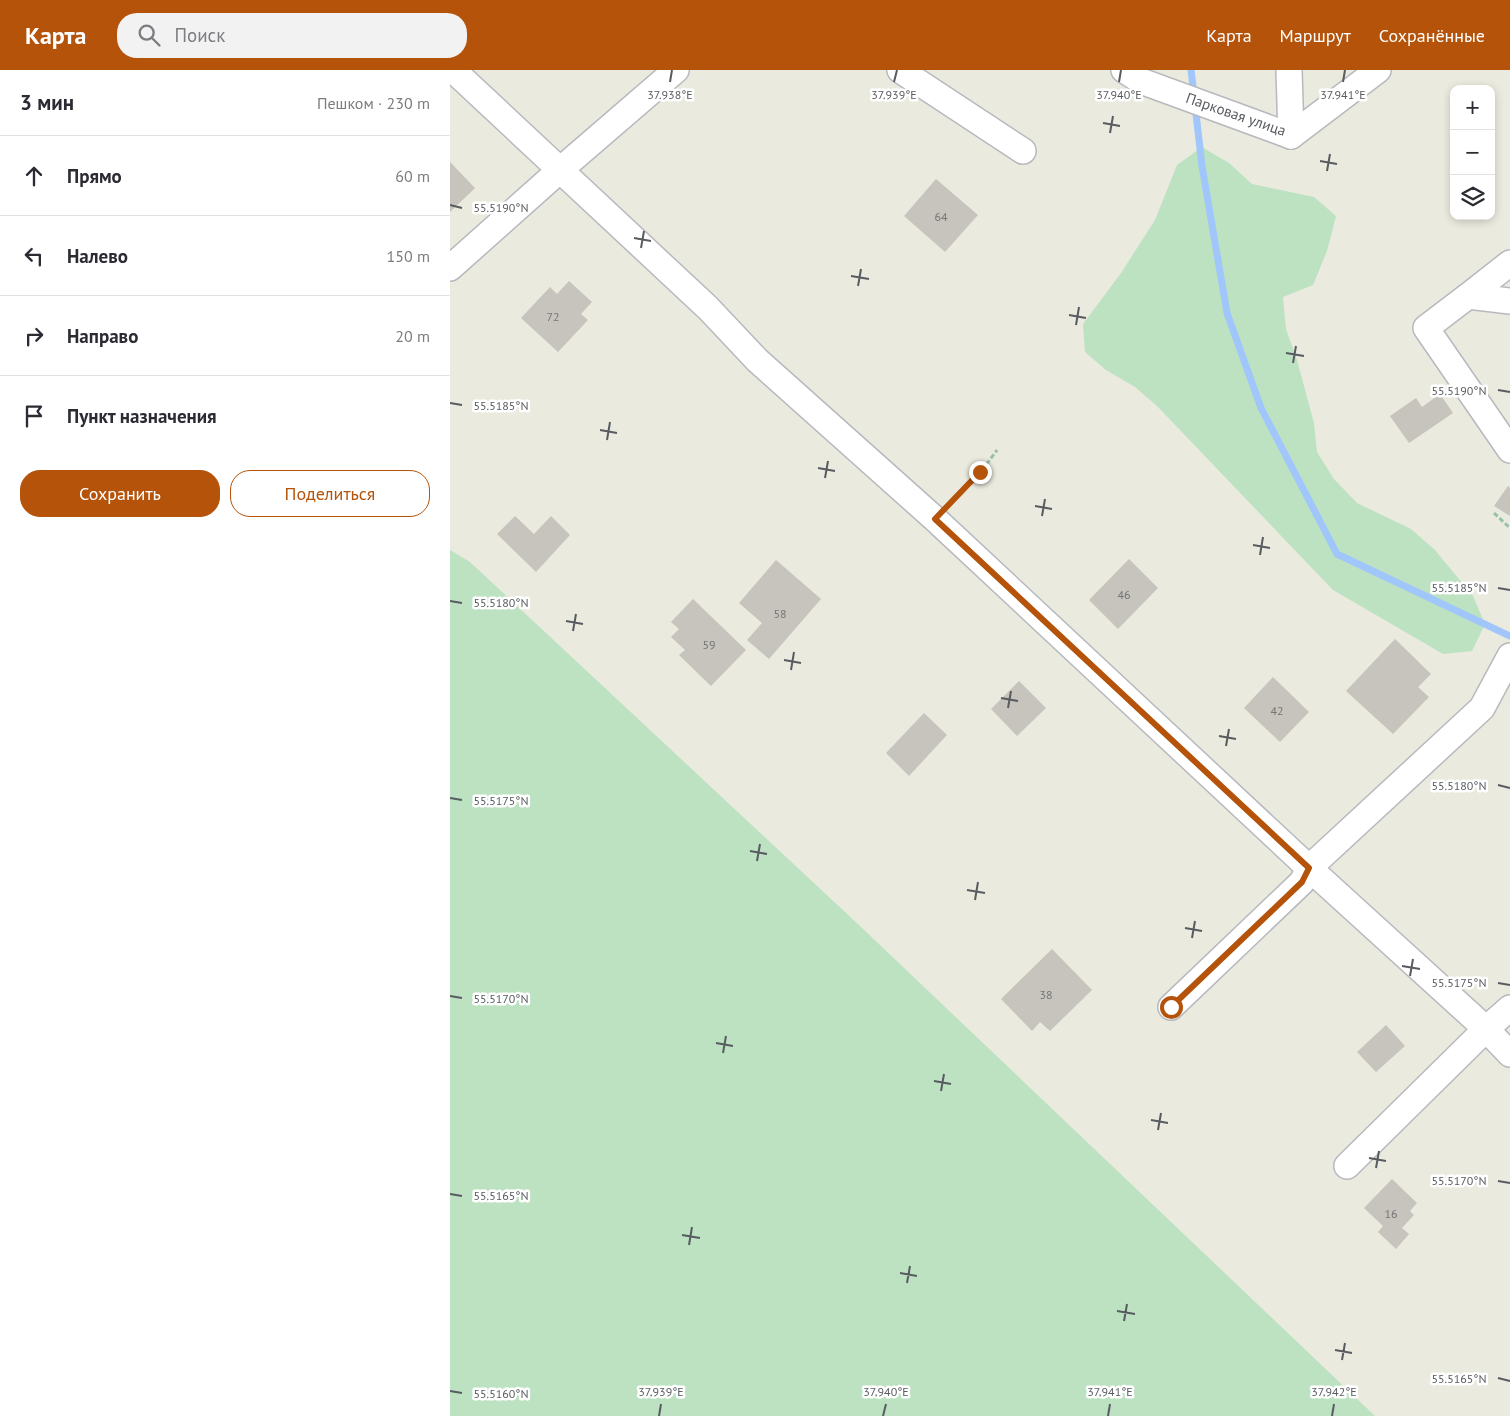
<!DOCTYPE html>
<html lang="ru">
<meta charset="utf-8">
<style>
:root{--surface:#fff;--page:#f2f2f3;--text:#2b2b33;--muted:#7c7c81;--line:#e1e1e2;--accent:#b45309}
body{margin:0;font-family:"PT Sans",sans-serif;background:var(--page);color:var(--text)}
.controls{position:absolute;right:15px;top:15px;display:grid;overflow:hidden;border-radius:10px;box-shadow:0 2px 8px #0003}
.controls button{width:45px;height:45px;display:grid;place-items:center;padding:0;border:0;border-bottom:1px solid var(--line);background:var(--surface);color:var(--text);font:25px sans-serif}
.stop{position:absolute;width:15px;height:15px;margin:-11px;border:4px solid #b45309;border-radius:50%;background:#fff}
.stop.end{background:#b45309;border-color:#fff;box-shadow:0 1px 5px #0008}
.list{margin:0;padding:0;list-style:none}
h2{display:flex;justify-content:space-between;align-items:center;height:65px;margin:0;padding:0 20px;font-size:21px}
h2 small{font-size:16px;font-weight:400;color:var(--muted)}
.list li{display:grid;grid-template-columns:32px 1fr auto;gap:15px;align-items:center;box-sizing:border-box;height:80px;padding:0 20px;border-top:1px solid var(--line)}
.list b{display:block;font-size:19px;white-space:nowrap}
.list em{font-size:16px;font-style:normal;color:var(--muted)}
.actions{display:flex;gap:10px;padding:15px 20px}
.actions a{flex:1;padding:11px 0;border:1px solid var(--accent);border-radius:20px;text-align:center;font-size:18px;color:var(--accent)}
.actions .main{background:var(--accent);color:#fff}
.icon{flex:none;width:28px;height:28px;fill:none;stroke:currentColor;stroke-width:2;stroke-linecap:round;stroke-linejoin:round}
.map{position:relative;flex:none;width:1060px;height:1346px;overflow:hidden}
header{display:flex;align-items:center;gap:30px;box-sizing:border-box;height:70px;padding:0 25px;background:var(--accent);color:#fff}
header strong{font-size:24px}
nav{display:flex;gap:28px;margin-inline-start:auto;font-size:18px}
.search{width:350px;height:45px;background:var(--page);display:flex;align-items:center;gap:12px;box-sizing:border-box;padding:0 18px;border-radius:20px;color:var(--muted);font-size:19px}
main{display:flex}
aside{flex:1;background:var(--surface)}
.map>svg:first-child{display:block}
</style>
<header>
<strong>Карта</strong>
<div class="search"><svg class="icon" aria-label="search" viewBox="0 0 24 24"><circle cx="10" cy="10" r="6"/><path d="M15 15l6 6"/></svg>Поиск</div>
<nav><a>Карта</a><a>Маршрут</a><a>Сохранённые</a></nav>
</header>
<main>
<aside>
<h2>3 мин<small>Пешком · 230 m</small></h2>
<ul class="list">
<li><svg class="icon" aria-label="ahead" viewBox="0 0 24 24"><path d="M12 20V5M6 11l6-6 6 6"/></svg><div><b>Прямо</b></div><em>60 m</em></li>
<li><svg class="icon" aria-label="left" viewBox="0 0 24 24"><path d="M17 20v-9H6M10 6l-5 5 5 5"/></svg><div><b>Налево</b></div><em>150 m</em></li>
<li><svg class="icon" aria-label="right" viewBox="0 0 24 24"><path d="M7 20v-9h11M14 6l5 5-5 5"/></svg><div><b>Направо</b></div><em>20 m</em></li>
<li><svg class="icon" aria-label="arrive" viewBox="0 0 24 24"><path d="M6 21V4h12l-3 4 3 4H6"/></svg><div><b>Пункт назначения</b></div></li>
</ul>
<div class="actions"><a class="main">Сохранить</a><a>Поделиться</a></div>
</aside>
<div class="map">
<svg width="1060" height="1346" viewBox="0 0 1060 1346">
<rect width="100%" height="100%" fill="#ebeadf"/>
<g fill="#bce2c2">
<polygon points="752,77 779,93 802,114 864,127 886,146 877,181 863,215 833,227 836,259 847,290 864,353 867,382 884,409 907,433 961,459 985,480 1023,526 1035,554 1022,581 993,584 883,520 707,336 685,317 656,300 635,282 633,254 671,203 705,150 727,95"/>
<polygon points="0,480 20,492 410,856 925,1346 0,1346"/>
</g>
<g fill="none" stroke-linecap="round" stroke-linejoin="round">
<g stroke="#a0c6fb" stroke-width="7">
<polyline points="741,0 744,24"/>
<polyline points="745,35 752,96 777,243 811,338 887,484 1060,566"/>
</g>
</g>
<g fill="#c6c4bd">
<polygon points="0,92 25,118 0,142"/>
<polygon points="486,109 528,145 495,182 454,146"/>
<polygon points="119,211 142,232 131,244 138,250 108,282 71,248 100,217 107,224"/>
<polygon points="990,324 1003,343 959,373 940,346 966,328 972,337"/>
<polygon points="1058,416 1060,418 1060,446 1044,436"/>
<polygon points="65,446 84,464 101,446 120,465 86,502 47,464"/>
<polygon points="679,489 708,518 668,559 639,530"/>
<polygon points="326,490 371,529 319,589 297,570 312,553 289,533"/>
<polygon points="243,529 296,580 261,616 229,585 235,580 221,567 229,559 221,552"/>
<polygon points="945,569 981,604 968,617 979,627 943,664 896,621"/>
<polygon points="823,607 859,642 830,672 794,638"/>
<polygon points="569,611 596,638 567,666 541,639"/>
<polygon points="474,643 497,665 459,706 436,683"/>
<polygon points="602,879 642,920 600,961 590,952 582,961 551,929"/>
<polygon points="936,955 955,976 926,1002 907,982"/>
<polygon points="942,1109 967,1133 960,1141 964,1145 952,1158 959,1164 946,1179 928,1162 933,1156 914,1138"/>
</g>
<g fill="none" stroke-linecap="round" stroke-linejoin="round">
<g stroke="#b7b9be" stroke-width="28">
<g id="minor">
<polyline points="3,0 258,238 307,290 485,449 859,798 1036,959 1060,984"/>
<polyline points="450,0 573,81"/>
<polyline points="674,0 691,11 841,66"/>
<polyline points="839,0 841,66"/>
<polyline points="841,66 928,0"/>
<polyline points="0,198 110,100 226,0"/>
<polyline points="1018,226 1060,193"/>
<polyline points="1060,231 1018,226 976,258 1060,380"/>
<polyline points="721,937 852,812 859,798 1032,638 1060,586"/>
<polyline points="897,1096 1036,959 1060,938"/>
</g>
</g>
<g stroke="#96c2a9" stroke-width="3" stroke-dasharray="5 2.5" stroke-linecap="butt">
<polyline points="501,433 531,402 547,380"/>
<polyline points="1044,443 1060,458"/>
</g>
<use href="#minor" stroke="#fff" stroke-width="25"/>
</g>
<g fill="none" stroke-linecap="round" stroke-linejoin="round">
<polyline stroke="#b45309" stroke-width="6" points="530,402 485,449 859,798 852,812 721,937"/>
</g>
<path fill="none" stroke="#585b60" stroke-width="2" d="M220,12L222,0M444,12L447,0M669,12L671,0M893,12L895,0M653,53L670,56M660,63L663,46M870,91L887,94M877,101L880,84M0,135L12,138M184,168L201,171M191,178L194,161M401,206L419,209M408,216L411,199M619,245L636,248M626,255L629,237M836,283L854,286M843,293L846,276M1048,320L1060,322M0,333L12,335M150,360L167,363M157,370L160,352M368,398L385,401M375,408L378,391M585,436L602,439M592,446L595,429M803,475L820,478M810,485L813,467M1048,518L1060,520M0,531L12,533M116,551L133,554M123,561L126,544M334,590L351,593M341,600L344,582M551,628L568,631M558,638L561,621M769,666L786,669M776,676L779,659M1048,715L1060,718M0,728L12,730M300,781L317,784M307,791L310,774M517,820L535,823M525,830L528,812M735,858L752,861M742,868L745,851M952,896L970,899M960,906L963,889M1048,913L1060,915M0,926L12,928M266,973L283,976M273,983L276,966M484,1011L501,1014M491,1021L494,1004M701,1050L718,1053M708,1060L711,1043M919,1088L936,1091M926,1098L929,1081M1048,1111L1060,1113M0,1124L12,1126M232,1165L250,1168M239,1175L242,1157M450,1203L467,1206M457,1213L460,1196M667,1241L685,1244M674,1251L677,1234M885,1280L902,1283M892,1290L895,1273M1048,1308L1060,1311M0,1321L12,1323M209,1346L211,1334M433,1346L436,1334M658,1346L660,1334M882,1346L884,1334"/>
<g text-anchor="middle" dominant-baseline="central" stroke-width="5" stroke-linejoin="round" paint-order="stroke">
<g font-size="12" fill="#747577">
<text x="491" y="146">64</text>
<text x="103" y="246">72</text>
<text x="674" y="524">46</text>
<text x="330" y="543">58</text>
<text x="259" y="574">59</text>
<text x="827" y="640">42</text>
<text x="596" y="924">38</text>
<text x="941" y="1143">16</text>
</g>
<g font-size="15" fill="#585b60" stroke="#fff">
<text transform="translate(786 44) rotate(19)">Парковая улица</text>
</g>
</g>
<g font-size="12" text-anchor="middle" fill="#585b60" stroke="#fff" stroke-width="5" stroke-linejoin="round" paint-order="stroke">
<text x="220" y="29">37.938°E</text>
<text x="444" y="29">37.939°E</text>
<text x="669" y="29">37.940°E</text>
<text x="893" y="29">37.941°E</text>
<text x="51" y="142">55.5190°N</text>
<text x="1009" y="325">55.5190°N</text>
<text x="51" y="340">55.5185°N</text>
<text x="1009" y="522">55.5185°N</text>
<text x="51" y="537">55.5180°N</text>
<text x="1009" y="720">55.5180°N</text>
<text x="51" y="735">55.5175°N</text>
<text x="1009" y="917">55.5175°N</text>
<text x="51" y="933">55.5170°N</text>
<text x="1009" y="1115">55.5170°N</text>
<text x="51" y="1130">55.5165°N</text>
<text x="1009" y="1313">55.5165°N</text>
<text x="211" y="1326">37.939°E</text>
<text x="436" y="1326">37.940°E</text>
<text x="660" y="1326">37.941°E</text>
<text x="884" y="1326">37.942°E</text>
<text x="51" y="1328">55.5160°N</text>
</g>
</svg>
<div class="controls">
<button>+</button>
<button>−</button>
<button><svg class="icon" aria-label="layers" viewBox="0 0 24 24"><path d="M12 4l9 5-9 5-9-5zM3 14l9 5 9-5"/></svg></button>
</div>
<div class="stop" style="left:721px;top:937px"></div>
<div class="stop end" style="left:530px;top:402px"></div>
</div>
</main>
